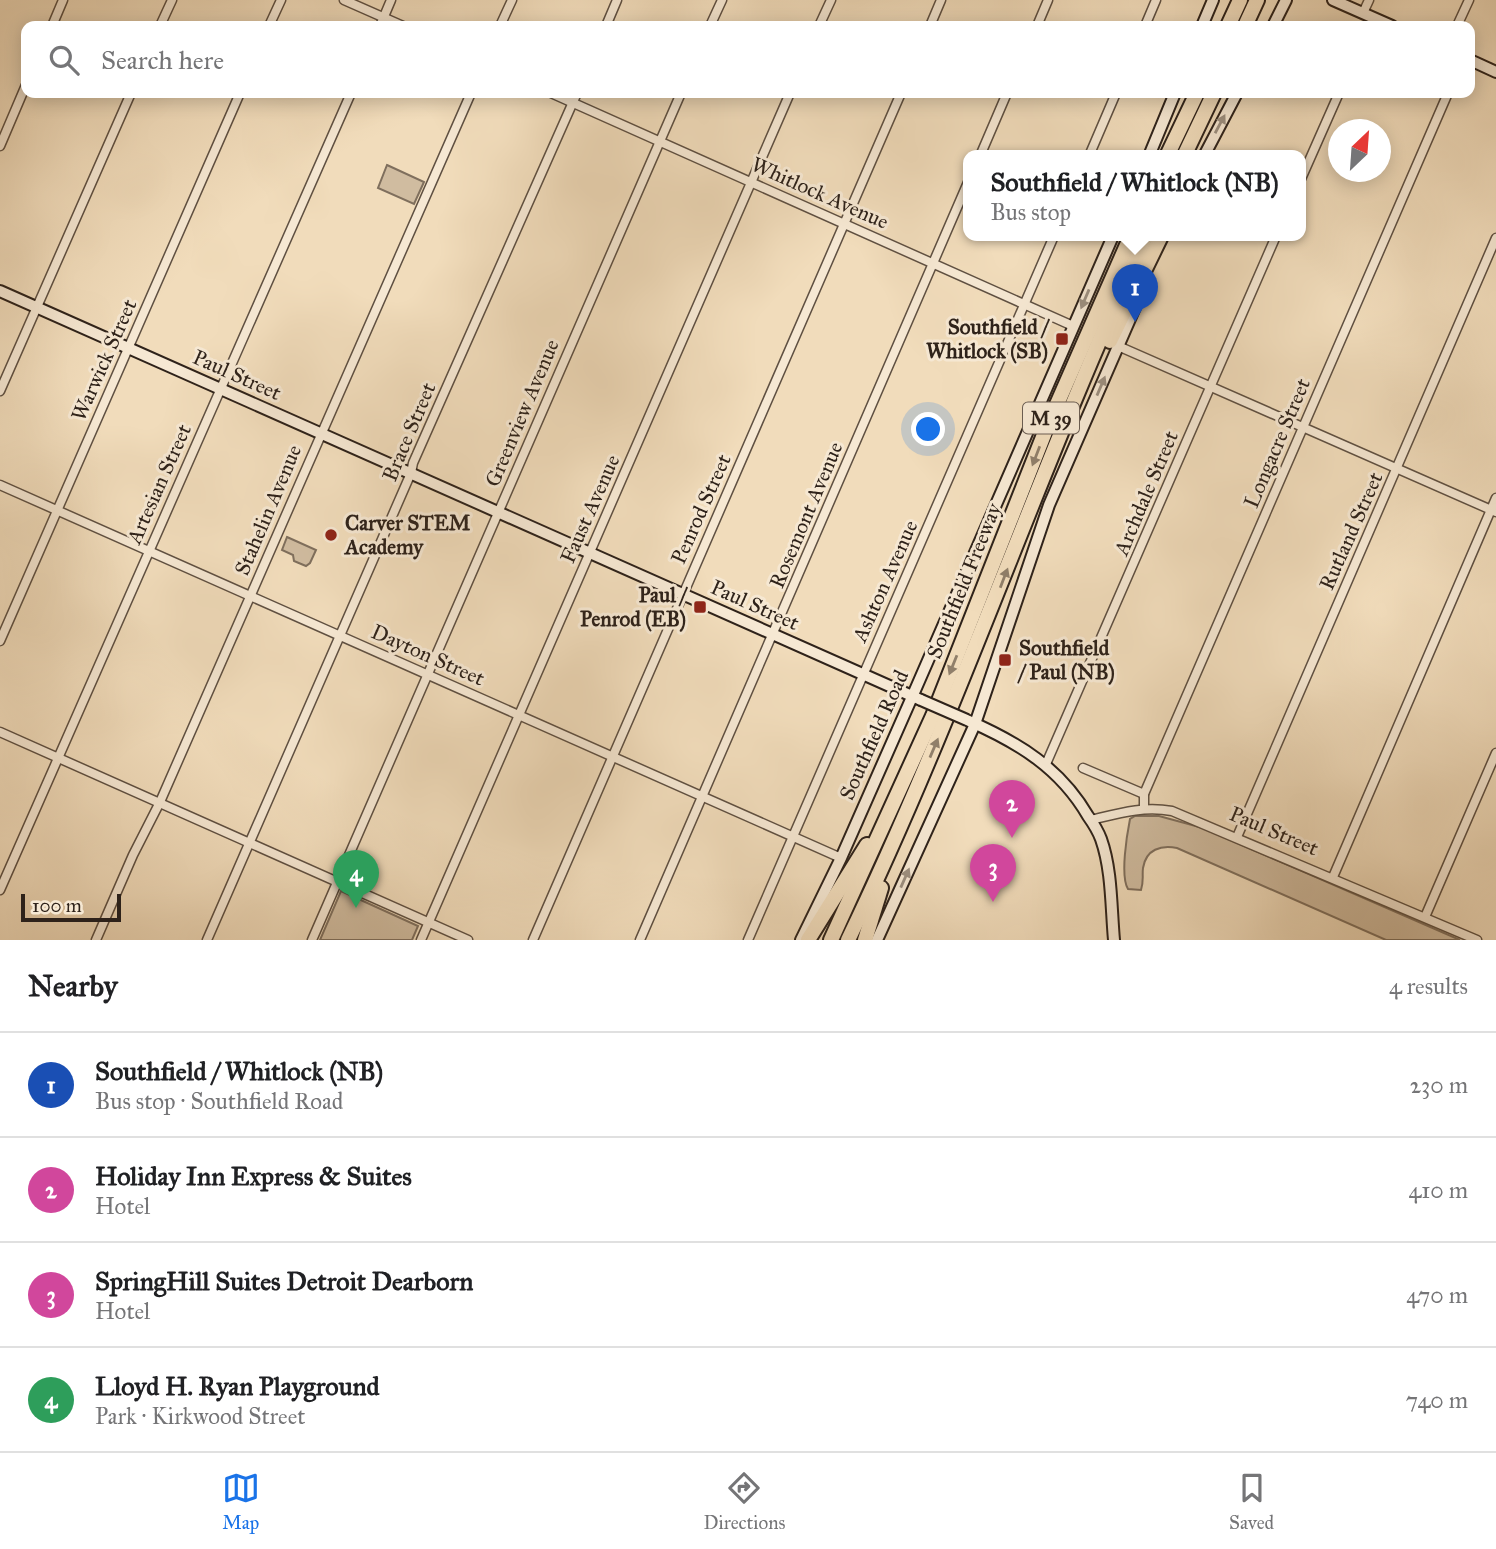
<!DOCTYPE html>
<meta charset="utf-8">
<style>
:root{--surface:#fff;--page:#f2f2f2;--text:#202124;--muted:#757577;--line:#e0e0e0;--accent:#1a73e8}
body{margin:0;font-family:"IM FELL Great Primer",serif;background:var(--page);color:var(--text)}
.compass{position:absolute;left:1328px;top:119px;width:63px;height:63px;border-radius:50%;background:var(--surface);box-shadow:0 4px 18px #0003;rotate:25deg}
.scale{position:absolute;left:21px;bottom:18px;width:100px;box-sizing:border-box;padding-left:7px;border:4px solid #2e221a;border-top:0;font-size:19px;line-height:24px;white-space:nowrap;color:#2e221a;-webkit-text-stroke:5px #f6e8d3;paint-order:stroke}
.you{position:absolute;left:929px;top:430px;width:24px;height:24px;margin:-18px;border:5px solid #fff;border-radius:50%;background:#1a73e8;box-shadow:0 0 0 10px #1a73e833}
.badge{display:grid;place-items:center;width:46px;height:46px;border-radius:50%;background:var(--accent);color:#fff;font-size:23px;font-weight:700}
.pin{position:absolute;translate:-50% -58px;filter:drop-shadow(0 2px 4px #0008)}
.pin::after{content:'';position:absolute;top:37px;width:24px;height:21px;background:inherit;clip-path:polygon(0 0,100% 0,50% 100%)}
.popup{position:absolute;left:963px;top:150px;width:343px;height:91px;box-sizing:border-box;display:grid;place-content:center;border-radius:14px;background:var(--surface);filter:drop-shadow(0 2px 5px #0005);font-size:23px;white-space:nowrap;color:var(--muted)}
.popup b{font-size:26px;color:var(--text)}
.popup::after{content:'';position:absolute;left:50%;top:100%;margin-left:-14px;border:14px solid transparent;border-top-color:var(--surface)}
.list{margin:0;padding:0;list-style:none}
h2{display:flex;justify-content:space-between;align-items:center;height:91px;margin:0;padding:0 28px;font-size:30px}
h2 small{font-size:23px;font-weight:400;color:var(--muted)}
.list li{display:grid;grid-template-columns:46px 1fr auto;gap:21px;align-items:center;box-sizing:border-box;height:105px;padding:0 28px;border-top:2px solid var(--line)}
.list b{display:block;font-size:26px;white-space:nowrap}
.list p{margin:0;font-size:23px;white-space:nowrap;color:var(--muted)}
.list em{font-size:23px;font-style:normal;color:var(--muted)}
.icon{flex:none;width:38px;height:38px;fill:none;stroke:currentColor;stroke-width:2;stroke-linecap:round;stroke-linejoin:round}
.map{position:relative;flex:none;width:1496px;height:940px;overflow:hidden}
.search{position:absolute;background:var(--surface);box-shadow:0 4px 18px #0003;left:21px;right:21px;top:21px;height:77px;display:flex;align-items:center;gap:18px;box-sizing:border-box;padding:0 24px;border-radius:14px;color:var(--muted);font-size:26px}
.sheet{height:511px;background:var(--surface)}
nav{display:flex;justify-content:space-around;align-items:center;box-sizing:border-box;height:98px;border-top:2px solid var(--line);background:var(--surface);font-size:19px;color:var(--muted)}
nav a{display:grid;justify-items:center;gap:4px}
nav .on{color:var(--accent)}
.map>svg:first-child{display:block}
</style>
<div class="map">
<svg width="1496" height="940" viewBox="0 0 1496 940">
<rect width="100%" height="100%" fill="#f1dcbb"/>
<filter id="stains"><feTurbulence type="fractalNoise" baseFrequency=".00286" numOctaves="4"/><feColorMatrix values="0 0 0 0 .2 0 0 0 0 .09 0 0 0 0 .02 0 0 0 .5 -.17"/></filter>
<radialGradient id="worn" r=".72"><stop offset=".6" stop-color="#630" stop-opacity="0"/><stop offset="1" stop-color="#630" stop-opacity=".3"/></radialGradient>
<g fill="#d0bca0" stroke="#7f6f5d" stroke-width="2">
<polygon points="387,165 424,182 414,204 378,188"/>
<polygon points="287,537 316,550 310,563 306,566 294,561 293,555 282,550"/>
<path d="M1135,816H1159L1203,828L1460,940H1386L1177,848C1161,845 1146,849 1143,868C1142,876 1144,881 1141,890L1128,889C1120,876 1127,834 1130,819Z"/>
<polygon points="341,891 418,926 412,940 320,940"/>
</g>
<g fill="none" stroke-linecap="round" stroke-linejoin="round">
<g stroke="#5f5042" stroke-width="11">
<g id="street">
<polyline points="344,0 403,26"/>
<polyline points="1363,13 1369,0"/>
<polyline points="52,26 63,0"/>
<polyline points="160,26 172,0"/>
<polyline points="269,26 281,0"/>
<polyline points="380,26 391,0"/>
<polyline points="500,26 512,0"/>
<polyline points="606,26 617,0"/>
<polyline points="710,26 722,0"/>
<polyline points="819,26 831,0"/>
<polyline points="930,26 941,0"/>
<polyline points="1037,26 1048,0"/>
<polyline points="1145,26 1156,0"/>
<polyline points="1457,26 1469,0"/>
<polyline points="551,93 1073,326"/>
<polyline points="0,146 26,85"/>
<polyline points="980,156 1007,93"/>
<polyline points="1089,156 1116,93"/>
<polyline points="1301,179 1339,93"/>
<polyline points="1118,346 1496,512"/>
<polyline points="0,391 131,93"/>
<polyline points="0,485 841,858"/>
<polyline points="0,641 240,93"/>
<polyline points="0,732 468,940"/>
<polyline points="1046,764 1276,236"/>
<polyline points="1083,768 1144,794"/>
<polyline points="1144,808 1144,794 1448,93"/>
<path d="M1091,820C1120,813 1143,806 1172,811L1477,940"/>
<polyline points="1237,837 1496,238"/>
<polyline points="1333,877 1496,498"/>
<polyline points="0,890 351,93"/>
<polyline points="1425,917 1496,753"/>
<polyline points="96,940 133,855 160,802 471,93"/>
<polyline points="207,940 411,473 413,463 577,93"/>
<polyline points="312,940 681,93"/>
<polyline points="421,940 790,93"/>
<polyline points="533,940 901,93"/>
<polyline points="640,940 969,180"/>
<polyline points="748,940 1054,236"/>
</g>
</g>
<g stroke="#2e221a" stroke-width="14">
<g id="secondary">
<polyline points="1333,0 1392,26"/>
<polyline points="1202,26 1213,0"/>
<polyline points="1273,26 1286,0"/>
<polyline points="1470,60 1496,72"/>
<polyline points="1149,156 1175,93"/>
<polyline points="1204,156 1237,93"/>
<polyline points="0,291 921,700"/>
<path d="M969,721C1019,743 1060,768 1088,816C1093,823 1098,831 1101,839C1112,870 1111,907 1114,940"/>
<polyline points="801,940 841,858 916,688 1113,236"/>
<polyline points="877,940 975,724 1049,505 1147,280"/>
</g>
</g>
<g stroke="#2e221a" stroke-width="18">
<g id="highway">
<polyline points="1228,26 1240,0"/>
<polyline points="1245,26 1257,0"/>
<polyline points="1167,156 1197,93"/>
<polyline points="1184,156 1214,93"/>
<polyline points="1110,341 1161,236"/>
<polyline points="808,940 867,845"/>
<polyline points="831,940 933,716 1047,427 1131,236"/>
<path d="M848,940C959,710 1039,467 1146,236"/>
<polyline points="865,940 881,888"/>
</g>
</g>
<use href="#street" stroke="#f6e8d3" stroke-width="8"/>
<use href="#secondary" stroke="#f6e8d3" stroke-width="10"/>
<use href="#highway" stroke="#f1dcbb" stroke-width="14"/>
<g stroke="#2e221a" stroke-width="14" stroke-linecap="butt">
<polyline id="secondary-bridge" points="921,700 967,720"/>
</g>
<use href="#secondary-bridge" stroke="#f6e8d3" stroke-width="10"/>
</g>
<defs><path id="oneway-solid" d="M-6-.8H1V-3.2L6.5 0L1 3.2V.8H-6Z" transform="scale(1.75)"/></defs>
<g fill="#9c8f80">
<use href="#oneway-solid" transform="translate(1220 124) rotate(-62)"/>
<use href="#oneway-solid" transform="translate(1085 299) rotate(113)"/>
<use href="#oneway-solid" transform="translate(1101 386) rotate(-67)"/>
<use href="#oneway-solid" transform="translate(905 878) rotate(-66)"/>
</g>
<g fill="#907f6a">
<use href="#oneway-solid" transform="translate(1036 456) rotate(111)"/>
<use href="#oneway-solid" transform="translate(1004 578) rotate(-69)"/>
<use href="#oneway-solid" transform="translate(953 665) rotate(112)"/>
<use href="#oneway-solid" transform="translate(934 748) rotate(-67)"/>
</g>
<g fill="#8f2418" stroke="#f6e8d3" stroke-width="2.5">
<rect x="1055" y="332" width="14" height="14" rx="3.5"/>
<circle cx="331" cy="535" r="7"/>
<rect x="693" y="600" width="14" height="14" rx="3.5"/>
<rect x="998" y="653" width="14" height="14" rx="3.5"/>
</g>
<g text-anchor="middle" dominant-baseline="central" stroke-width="6" stroke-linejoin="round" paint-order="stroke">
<rect fill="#f6e8d3" stroke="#6a5d52" stroke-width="2" x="1023" y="402.5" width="56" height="31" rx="5"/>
<g font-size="19" font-weight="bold" fill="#2e221a">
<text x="1051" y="418">M 39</text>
</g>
<g font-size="21" fill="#2e221a" stroke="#f6e8d3">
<text transform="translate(820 193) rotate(24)">Whitlock Avenue</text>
<text transform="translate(104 360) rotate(-66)">Warwick Street</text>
<text transform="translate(237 375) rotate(24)">Paul Street</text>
<text transform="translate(522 413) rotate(-67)">Greenview Avenue</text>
<text transform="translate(409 432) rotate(-67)">Brace Street</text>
<text transform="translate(1277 443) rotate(-67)">Longacre Street</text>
<text transform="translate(159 484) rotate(-66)">Artesian Street</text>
<text transform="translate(1146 493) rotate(-67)">Archdale Street</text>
<text transform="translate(590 509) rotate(-66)">Faust Avenue</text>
<text transform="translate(701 509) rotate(-66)">Penrod Street</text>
<text transform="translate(268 510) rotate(-67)">Stahelin Avenue</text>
<text transform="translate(806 515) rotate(-67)">Rosemont Avenue</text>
<text transform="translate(1351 531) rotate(-66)">Rutland Street</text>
<text transform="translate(885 581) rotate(-66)">Ashton Avenue</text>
<text transform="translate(964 581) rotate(-68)">Southfield Freeway</text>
<text transform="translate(755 605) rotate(24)">Paul Street</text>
<text transform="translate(428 655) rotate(24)">Dayton Street</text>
<text transform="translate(874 735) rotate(-66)">Southfield Road</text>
<text transform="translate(1274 831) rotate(23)">Paul Street</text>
</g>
<g font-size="21" font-weight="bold" fill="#2e221a" stroke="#f6e8d3" text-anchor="end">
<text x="1048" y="327">Southfield /<tspan x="1048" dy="24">Whitlock (SB)</tspan></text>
<text x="345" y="523" text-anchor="start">Carver STEM<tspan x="345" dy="24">Academy</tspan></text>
<text x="686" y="595">Paul /<tspan x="686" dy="24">Penrod (EB)</tspan></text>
<text x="1019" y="648" text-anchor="start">Southfield<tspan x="1019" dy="24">/ Paul (NB)</tspan></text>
</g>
</g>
<rect width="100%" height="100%" filter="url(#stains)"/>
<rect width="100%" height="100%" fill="url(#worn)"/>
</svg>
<svg class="compass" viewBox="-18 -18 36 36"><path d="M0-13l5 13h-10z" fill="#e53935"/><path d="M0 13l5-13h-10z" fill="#757577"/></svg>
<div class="scale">100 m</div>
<div class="you"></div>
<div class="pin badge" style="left:1135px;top:322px;background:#1a4fb4">1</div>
<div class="popup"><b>Southfield / Whitlock (NB)</b>Bus stop</div>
<div class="pin badge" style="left:1012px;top:838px;background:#d1479c">2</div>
<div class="pin badge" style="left:993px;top:902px;background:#d1479c">3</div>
<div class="pin badge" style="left:356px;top:908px;background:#2e9e5b">4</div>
<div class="search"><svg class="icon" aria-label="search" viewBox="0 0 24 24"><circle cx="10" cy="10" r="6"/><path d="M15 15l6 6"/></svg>Search here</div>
</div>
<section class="sheet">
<h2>Nearby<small>4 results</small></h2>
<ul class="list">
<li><span class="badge" style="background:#1a4fb4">1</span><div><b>Southfield / Whitlock (NB)</b><p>Bus stop · Southfield Road</p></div><em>230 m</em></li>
<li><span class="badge" style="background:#d1479c">2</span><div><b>Holiday Inn Express &amp; Suites</b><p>Hotel</p></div><em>410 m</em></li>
<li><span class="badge" style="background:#d1479c">3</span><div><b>SpringHill Suites Detroit Dearborn</b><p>Hotel</p></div><em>470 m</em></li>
<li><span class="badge" style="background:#2e9e5b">4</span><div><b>Lloyd H. Ryan Playground</b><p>Park · Kirkwood Street</p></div><em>740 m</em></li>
</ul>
</section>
<nav>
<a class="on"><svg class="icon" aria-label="map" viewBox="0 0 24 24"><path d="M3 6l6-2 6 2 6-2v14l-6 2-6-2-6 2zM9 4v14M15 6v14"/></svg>Map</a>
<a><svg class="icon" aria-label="directions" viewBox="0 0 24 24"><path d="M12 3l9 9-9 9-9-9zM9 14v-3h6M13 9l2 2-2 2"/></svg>Directions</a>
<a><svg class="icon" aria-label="saved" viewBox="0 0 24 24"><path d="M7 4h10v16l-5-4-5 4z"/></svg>Saved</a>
</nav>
